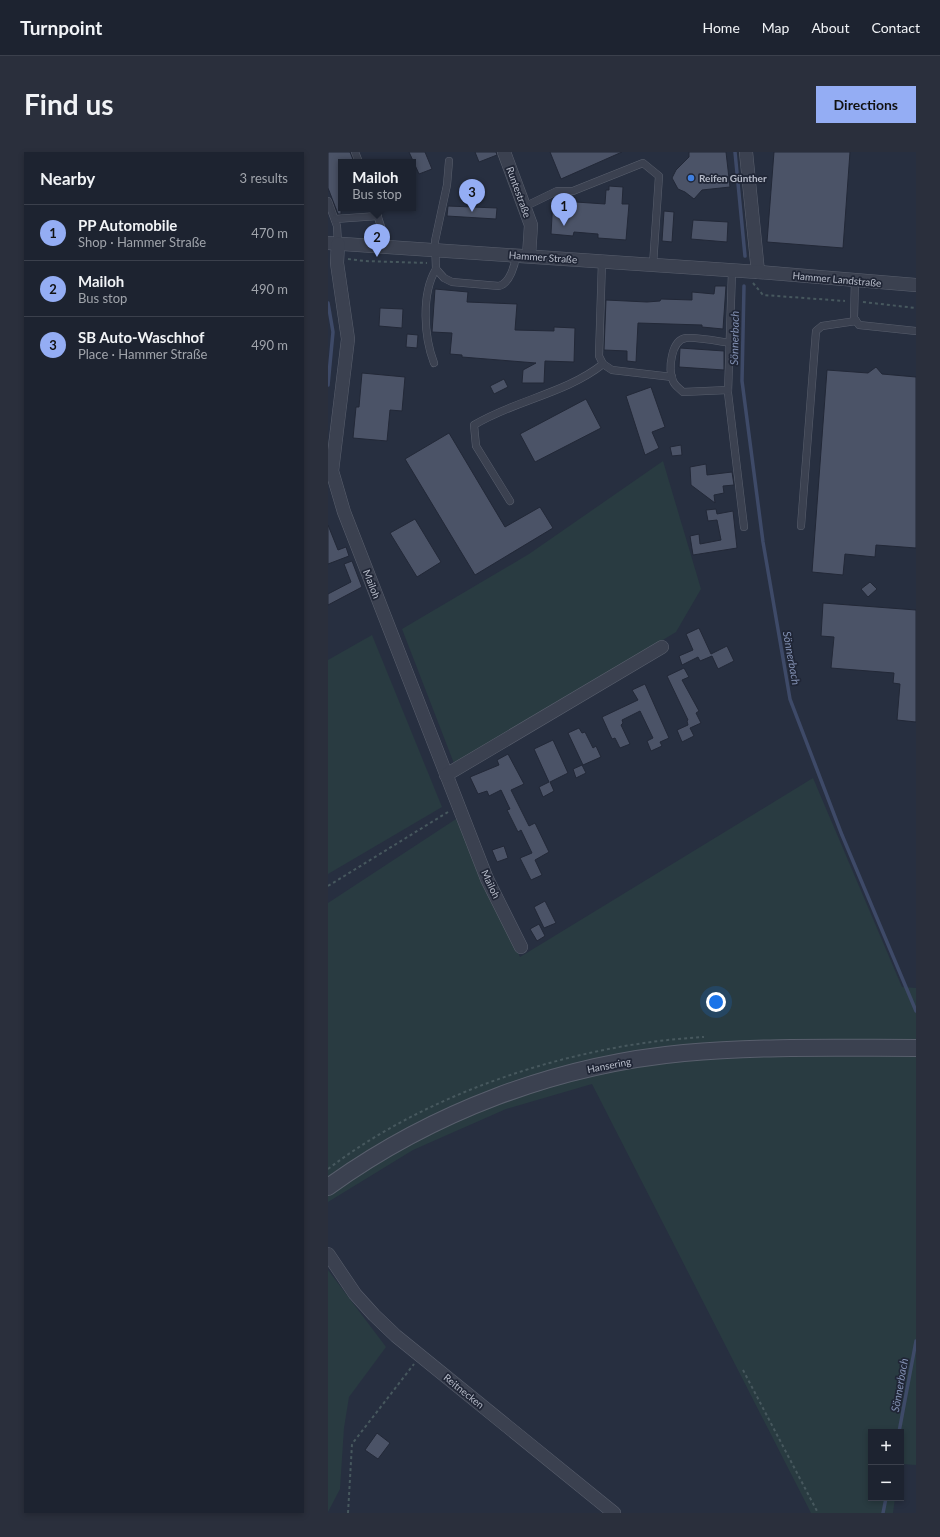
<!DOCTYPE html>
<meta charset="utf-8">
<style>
:root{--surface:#1d2330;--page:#2a2f3c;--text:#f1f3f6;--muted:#a0a4ab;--line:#3b404c;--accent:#94adf4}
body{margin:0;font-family:Lato,sans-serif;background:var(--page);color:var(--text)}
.controls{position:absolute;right:12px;bottom:12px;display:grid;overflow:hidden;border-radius:0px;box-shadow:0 2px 6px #0003}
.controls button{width:36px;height:36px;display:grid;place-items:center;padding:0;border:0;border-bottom:1px solid var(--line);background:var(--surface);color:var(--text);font:20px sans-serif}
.you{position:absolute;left:388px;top:850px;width:14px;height:14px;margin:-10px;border:3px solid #fff;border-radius:50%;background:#1a73e8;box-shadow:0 0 0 6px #1a73e833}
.badge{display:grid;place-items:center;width:26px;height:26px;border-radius:50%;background:var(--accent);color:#111;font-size:13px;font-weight:700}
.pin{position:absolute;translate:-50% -33px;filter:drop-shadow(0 1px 2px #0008)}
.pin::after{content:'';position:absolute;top:21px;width:14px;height:12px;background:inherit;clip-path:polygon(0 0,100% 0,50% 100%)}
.popup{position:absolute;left:10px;top:7px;width:78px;height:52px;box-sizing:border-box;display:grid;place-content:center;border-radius:0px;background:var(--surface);filter:drop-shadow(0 1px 3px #0005);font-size:13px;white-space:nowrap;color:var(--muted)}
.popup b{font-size:15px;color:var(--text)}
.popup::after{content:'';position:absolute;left:50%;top:100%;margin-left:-8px;border:8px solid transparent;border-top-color:var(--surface)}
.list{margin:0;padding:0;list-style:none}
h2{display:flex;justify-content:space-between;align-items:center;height:52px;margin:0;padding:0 16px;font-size:17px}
h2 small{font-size:13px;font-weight:400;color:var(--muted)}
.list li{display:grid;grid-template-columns:26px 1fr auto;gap:12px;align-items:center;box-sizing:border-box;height:56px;padding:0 16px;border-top:1px solid var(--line)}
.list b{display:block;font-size:15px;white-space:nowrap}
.list p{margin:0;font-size:13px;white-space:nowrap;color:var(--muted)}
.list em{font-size:13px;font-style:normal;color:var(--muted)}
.map{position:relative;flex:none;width:588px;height:1361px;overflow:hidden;border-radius:0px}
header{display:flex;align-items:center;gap:24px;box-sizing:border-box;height:56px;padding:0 20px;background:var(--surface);border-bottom:1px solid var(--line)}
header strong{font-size:19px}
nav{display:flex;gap:22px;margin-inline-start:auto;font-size:14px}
.intro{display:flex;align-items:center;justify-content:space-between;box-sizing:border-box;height:96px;padding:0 24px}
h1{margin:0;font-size:28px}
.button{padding:10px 18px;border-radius:0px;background:var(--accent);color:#111;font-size:14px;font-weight:700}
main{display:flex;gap:24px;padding:0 24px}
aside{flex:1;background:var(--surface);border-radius:0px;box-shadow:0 2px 6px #0003}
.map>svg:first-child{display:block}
</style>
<header>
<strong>Turnpoint</strong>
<nav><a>Home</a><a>Map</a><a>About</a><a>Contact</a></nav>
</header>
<div class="intro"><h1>Find us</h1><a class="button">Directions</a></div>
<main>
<aside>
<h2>Nearby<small>3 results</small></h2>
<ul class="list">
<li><span class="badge">1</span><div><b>PP Automobile</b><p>Shop · Hammer Straße</p></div><em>470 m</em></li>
<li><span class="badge">2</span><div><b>Mailoh</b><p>Bus stop</p></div><em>490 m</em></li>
<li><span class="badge">3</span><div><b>SB Auto-Waschhof</b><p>Place · Hammer Straße</p></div><em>490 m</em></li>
</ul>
</aside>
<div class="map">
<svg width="588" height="1361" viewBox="0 0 588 1361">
<rect width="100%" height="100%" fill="#272f40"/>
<g fill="#293b41">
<polygon points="335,309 373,437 348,480 127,614 74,477 201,402"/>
<polygon points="44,483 114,655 0,722 0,508"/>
<polygon points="485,626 574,835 588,836 588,1313 573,1312 573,1280 543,1280 543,1346 567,1346 565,1361 483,1361 264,932 178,957 85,998 0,1050 0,751 128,667 192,805"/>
<polygon points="0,1118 58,1195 21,1245 16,1276 12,1337 0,1360"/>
</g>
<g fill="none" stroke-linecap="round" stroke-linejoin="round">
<g stroke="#3e4a68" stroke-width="3.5">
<polyline points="407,0 417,104"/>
<polyline points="416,134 414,229 435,390 462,547 514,683 588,859"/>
<polyline points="0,151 5,180 0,233"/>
<polyline points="571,1280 588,1189"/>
<polyline points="555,1361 558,1346"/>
</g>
</g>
<g fill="#4b5367" stroke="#222837">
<polygon points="0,0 22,0 26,10 13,10 13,62 10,62 0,36"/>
<polygon points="81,0 97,0 104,17 91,22"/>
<polygon points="147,0 168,0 169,3 151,10"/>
<polygon points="222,0 294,0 233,27"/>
<polygon points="361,0 398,0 402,35 374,38 366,47 357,40 350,37 344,26 348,18 361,5"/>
<polygon points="446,0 522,0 515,96 439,90"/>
<polygon points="281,34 295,35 294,52 301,52 298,88 270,86 270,82 246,80 245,84 223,82 225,46 230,44 248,46 248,50 277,52 278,38 281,38"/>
<polygon points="120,54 169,56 168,67 119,64"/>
<polygon points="336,59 346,60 344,90 334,89"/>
<polygon points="365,68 400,70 399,90 363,87"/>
<polygon points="387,134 398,134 395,177 374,175 374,173 310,171 308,210 299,209 299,199 276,198 278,148 319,150 332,149 333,147 364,148 364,140 386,142"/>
<polygon points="107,137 140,140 139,150 189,152 187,178 226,179 226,175 247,176 246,210 217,209 216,231 194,231 195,218 208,211 134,205 134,203 122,202 124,181 104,180"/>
<polygon points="52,156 75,157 74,176 51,174"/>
<polygon points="79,182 90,183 89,196 78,195"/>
<polygon points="352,196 396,199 396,218 351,215"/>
<polygon points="548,215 554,222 588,225 588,396 548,393 547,405 517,402 515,423 484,420 499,218 540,221"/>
<polygon points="34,221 77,225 74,259 62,258 59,289 25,286 28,255 31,255"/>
<polygon points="176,227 180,235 166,242 162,234"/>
<polygon points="323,235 337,275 324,280 331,296 317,303 298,244"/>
<polygon points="258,247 273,276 207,310 192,282"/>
<polygon points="121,281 177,375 212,355 225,376 147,423 77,307"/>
<polygon points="353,293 354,303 344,304 342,295"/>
<polygon points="378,312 379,323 404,320 406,333 395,334 396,341 386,343 387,351 363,333 362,315"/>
<polygon points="388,357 389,362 405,359 409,396 365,403 362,384 371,382 372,392 393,388 389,368 380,369 378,358"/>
<polygon points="87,367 113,410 89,425 62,381"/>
<polygon points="0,373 10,398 18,395 21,404 0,412"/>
<polygon points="24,409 34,435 0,453 0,442 23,430 16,412"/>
<polygon points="542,430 549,437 540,445 533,437"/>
<polygon points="495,451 588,458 588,570 569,568 572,532 565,531 566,521 503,516 506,485 493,484"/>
<polygon points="371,476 383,502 399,494 406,509 390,517 384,504 372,509 370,505 354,513 351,504 365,498 358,482"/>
<polygon points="356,516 361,525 354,528 371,559 368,561 373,571 362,576 366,584 354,590 349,578 360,573 359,569 360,568 339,524"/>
<polygon points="317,532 341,586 332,590 334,594 323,599 319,589 325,586 312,559 294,568 295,571 293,573 302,592 292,596 287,586 284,587 274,565 310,548 304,538"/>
<polygon points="251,576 254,581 257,580 265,596 268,594 273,605 255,613 240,581"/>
<polygon points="225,588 240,621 222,630 226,639 215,645 211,635 221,630 206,597"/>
<polygon points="180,602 196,632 183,638 201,674 207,671 221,700 207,708 214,723 203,728 192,706 204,701 193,678 190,680 179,658 182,657 173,638 161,644 159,639 150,642 142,625 171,613 169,608"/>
<polygon points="254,613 258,621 248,626 245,617"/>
<polygon points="176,694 180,706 169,710 164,698"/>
<polygon points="217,749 228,771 216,776 206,755"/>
<polygon points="211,772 217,784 209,789 202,777"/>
<polygon points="49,1281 62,1291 50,1307 37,1298"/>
</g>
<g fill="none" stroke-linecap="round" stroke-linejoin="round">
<g stroke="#595f6d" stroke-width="8">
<g id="service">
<polyline points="27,0 31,10"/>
<path d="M121,9L119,33L107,89L108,117L116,126L124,130L171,134C182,131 187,113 188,103"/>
<polyline points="0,49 9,74 10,92"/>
<polyline points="196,55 229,39 245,39 315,11 331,24 325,113"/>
<polyline points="47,56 56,84 56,94"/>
<polyline points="7,67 50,64"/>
<polyline points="274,109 271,204 275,212 284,218 344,225"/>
<polyline points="404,119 400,241 416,375"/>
<polyline points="527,128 526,166 531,173 588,179"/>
<path d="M106,211C96,185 93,142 108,117"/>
<path d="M400,238L355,240C351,236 347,234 345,229C340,217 343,188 358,186C370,185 389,189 402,191"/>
<path d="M182,349L148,294L146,273C187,248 237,242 275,212"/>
<polyline points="473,374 488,179 494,174 528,169"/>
</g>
</g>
<g stroke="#595f6d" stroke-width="14">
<g id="minor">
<polyline points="176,0 203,73 201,104"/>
<polyline points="418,0 430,120"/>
<polyline points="0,91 430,120 588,133"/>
<polyline points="10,92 9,111 20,187 4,319 16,360 159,727 193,795"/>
<polyline points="118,623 334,495"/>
<polyline points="0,1102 27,1142 46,1163 68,1184 286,1361"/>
</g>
</g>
<g stroke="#595f6d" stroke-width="18">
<path id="tertiary" d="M0,1035C104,960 228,913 356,901C433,894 511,896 588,896"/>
</g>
<g stroke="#47585e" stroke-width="2" stroke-dasharray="3 3" stroke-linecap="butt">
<polyline points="20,107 36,109 99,111"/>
<polyline points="425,131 435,143 517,149"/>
<polyline points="535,150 588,156"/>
<polyline points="0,734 120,660"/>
<path d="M0,1017C102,939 248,892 376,885"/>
<polyline points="415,1218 490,1361"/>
<polyline points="20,1361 24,1292 86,1212"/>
</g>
<use href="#service" stroke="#3b4150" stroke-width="7"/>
<use href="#minor" stroke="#3b4150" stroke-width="13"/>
<use href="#tertiary" stroke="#3b4150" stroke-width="16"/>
</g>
<circle fill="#3f7fe0" stroke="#202636" stroke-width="1.5" cx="363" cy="26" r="4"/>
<g text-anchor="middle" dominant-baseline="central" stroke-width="3.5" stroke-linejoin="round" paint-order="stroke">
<g font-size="10" font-weight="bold" fill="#b8bdca" stroke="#202636" text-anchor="start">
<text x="371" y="26">Reifen Günther</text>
</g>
<g font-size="10" fill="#b8bdca" stroke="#202636">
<text transform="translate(191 40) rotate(70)">Runtestraße</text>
<text transform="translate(215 105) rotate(4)">Hammer Straße</text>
<text transform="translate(509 127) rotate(5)">Hammer Landstraße</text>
<text transform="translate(44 432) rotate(69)">Mailoh</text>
<text transform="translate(163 732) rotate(65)">Mailoh</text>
<text transform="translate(281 913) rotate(-11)">Hansering</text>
<text transform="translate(136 1239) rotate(39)">Reitnecken</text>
</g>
<g font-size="11" font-style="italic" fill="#818fb1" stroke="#202636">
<text transform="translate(406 186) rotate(-89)">Sönnerbach</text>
<text transform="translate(464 506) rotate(80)">Sönnerbach</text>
<text transform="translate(571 1233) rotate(-80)">Sönnerbach</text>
</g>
</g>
</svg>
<div class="controls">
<button>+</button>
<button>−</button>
</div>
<div class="you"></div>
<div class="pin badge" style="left:236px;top:74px">1</div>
<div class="pin badge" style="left:49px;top:105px">2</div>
<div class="popup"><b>Mailoh</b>Bus stop</div>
<div class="pin badge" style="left:144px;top:60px">3</div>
</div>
</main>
